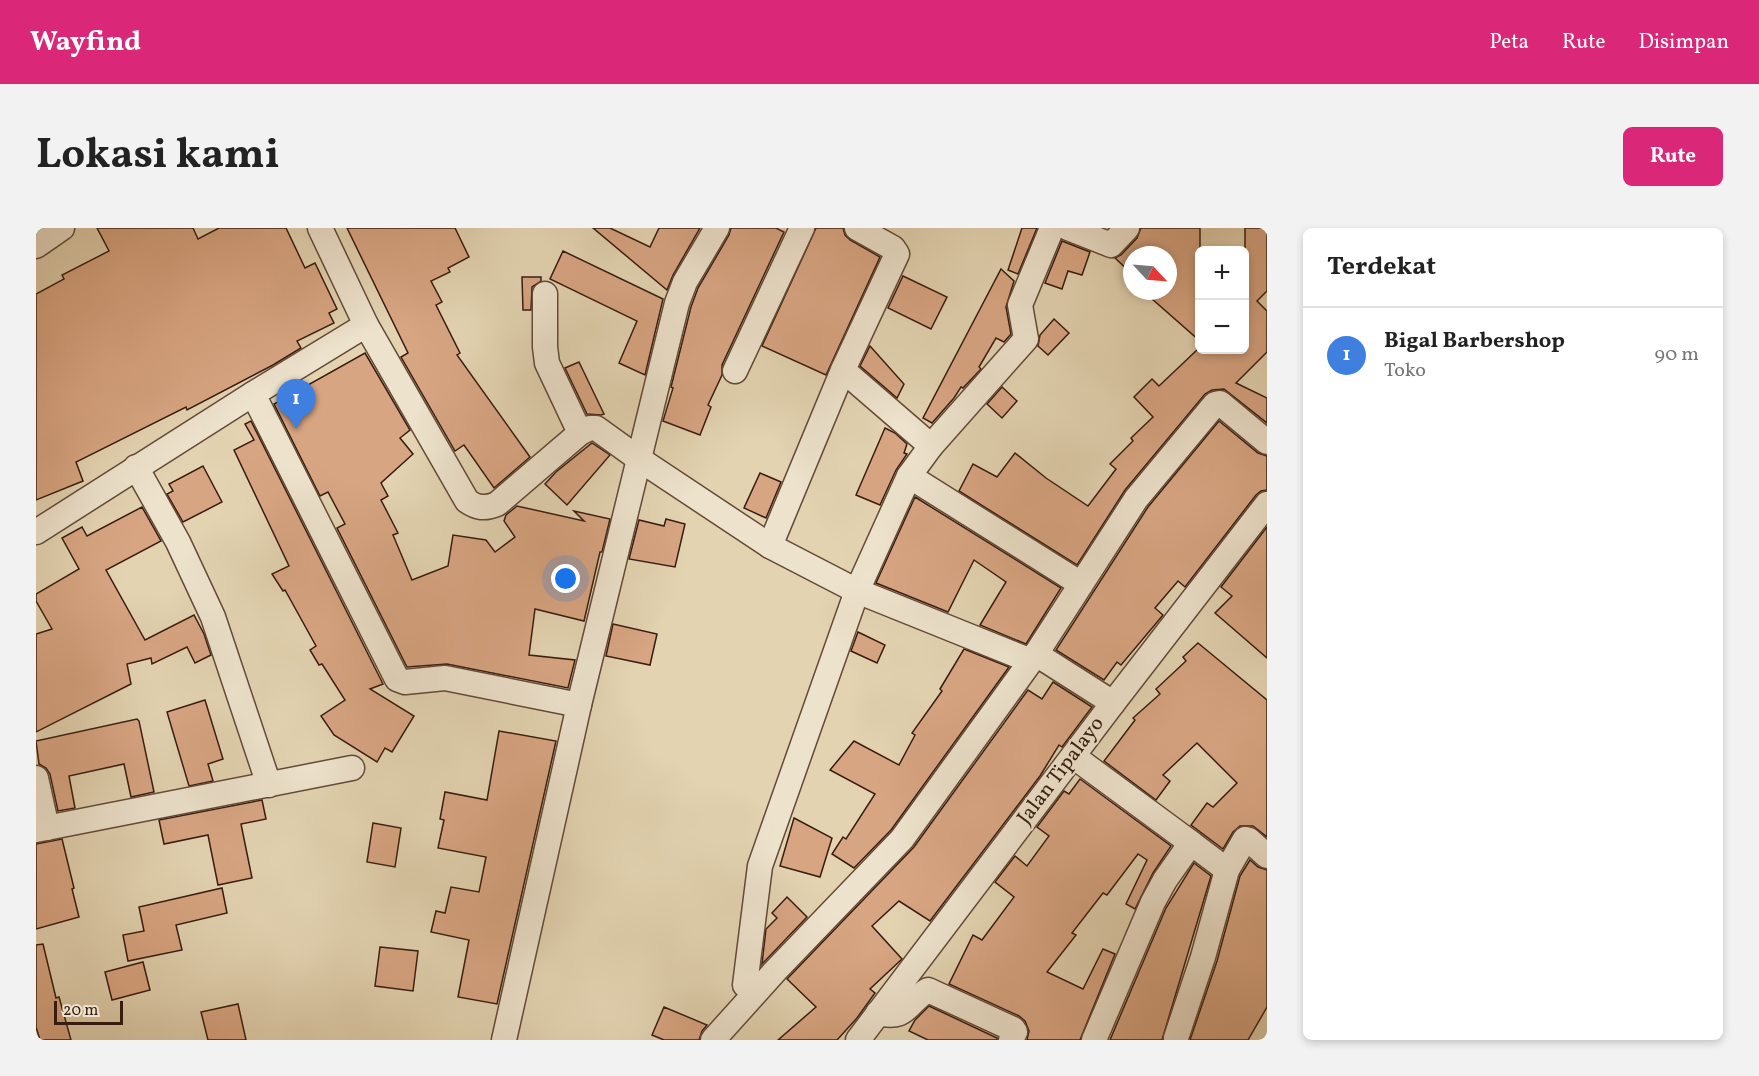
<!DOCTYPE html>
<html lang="id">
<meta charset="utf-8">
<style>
:root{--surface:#fff;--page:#f2f2f2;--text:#222;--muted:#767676;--line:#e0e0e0;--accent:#db2777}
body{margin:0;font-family:Vollkorn,serif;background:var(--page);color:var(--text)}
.controls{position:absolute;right:18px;top:18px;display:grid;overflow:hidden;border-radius:9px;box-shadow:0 3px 9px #0003}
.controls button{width:54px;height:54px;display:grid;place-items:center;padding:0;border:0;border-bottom:2px solid var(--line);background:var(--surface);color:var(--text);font:30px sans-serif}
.compass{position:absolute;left:1087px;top:18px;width:54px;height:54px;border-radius:50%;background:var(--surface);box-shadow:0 3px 9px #0003;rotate:116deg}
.scale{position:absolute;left:18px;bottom:15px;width:69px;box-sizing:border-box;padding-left:6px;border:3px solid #381c0f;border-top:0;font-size:16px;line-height:21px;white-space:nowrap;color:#381c0f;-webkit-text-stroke:4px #ede2cc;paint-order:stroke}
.you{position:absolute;left:530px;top:351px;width:21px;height:21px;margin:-15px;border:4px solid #fff;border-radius:50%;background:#1a73e8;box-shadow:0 0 0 9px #1a73e833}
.badge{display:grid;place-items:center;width:39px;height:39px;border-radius:50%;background:var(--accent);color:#fff;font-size:20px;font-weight:700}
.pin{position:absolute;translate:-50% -50px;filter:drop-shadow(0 2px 3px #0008)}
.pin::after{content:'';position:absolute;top:32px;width:21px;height:18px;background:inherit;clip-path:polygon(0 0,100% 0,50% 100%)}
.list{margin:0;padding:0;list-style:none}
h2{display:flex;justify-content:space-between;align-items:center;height:78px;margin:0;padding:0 24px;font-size:26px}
h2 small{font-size:20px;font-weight:400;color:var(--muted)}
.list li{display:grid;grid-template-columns:39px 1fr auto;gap:18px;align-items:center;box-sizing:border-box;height:96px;padding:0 24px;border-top:2px solid var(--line)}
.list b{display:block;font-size:22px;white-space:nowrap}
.list p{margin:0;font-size:20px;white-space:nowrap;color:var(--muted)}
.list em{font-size:20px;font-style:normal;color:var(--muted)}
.map{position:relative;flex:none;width:1231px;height:812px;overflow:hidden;border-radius:9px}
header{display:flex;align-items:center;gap:36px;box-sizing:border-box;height:84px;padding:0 30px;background:var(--accent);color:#fff}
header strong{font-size:28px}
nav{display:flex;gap:33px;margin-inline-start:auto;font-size:21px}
.intro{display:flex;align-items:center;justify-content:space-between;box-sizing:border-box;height:144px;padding:0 36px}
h1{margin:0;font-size:42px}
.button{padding:15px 27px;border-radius:9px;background:var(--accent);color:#fff;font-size:21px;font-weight:700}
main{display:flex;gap:36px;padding:0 36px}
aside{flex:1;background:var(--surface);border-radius:9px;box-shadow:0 3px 9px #0003}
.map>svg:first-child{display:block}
</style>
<header>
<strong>Wayfind</strong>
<nav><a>Peta</a><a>Rute</a><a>Disimpan</a></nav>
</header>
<div class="intro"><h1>Lokasi kami</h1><a class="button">Rute</a></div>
<main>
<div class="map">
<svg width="1231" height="812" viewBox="0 0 1231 812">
<rect width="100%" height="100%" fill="#e3d3b1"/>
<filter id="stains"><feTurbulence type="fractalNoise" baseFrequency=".00333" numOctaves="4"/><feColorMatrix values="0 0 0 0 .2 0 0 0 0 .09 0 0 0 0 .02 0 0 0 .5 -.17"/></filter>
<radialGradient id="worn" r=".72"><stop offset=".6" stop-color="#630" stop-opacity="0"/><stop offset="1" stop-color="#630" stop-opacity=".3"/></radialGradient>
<g fill="#d8a582" stroke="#381c0f" stroke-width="1.5">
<polygon points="61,0 157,0 162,11 183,0 250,0 269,40 279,35 301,81 293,85 298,95 261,113 265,120 237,137 151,182 150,179 40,234 47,253 0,272 0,66 28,51 26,47 73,23"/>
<polygon points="311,0 419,0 433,29 412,40 414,44 395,53 406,74 400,77 424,125 421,127 494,229 458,260 428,217 419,223 365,129 372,125"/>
<polygon points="557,0 574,0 614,19 623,0 664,0 637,47 631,62"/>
<polygon points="695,0 740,0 748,4 686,137 686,147 672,177 675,179 664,207 627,193 637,160 635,159 655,79 662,60 693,7"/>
<polygon points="780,0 807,0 809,7 814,12 844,29 790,147 726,118"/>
<polygon points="986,0 1001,0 982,46 972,42"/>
<polygon points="1105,0 1164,0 1164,113 1107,63 1132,63 1132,27 1096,27 1096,46 1079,30 1085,27 1101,10"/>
<polygon points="1209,0 1231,0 1231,63 1221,73 1231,83 1231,124 1200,155 1231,170 1231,195 1188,161 1176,162 1169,166 1089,262 1041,337 923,263 937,236 961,249 979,225 1010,250 1052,278 1080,241 1074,236 1097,213 1095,210 1117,189 1098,169 1116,151 1123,158 1161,122 1209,122"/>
<polygon points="1026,13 1054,24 1046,47 1032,43 1026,61 1009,55"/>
<polygon points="527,23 627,71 609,147 583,135 601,93 514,51"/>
<polygon points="965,41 978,53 970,79 975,106 968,114 960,110 943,139 945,141 927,160 925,159 918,170 896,195 887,190"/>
<polygon points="867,48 911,69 895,101 852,80"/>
<polygon points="486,49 505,49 505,53 496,59 495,82 487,82"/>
<polygon points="1018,91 1033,105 1012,127 1002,118 1004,107"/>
<polygon points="834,118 868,156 861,170 824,138"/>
<polygon points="329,125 374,202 364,210 377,226 345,255 352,268 345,272 362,305 357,307 376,352 412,338 417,307 450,312 459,324 479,309 468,293 470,287 481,278 548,293 538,283 574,291 566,324 564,324 548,393 499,381 493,427 539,432 532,460 411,436 371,439 301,300 309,296 292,264 284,268 238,176"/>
<polygon points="543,134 568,186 565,187 551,186 529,140"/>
<polygon points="966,159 981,173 966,190 951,176"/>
<polygon points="215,193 347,456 334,461 378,488 356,524 349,520 341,534 298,507 285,488 309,472 286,436 283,437 274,422 280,418 249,362 247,363 236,346 253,338 198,222 218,212 209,196"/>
<polygon points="1183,193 1222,225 1231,228 1231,262 1225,263 1220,267 1149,359 1142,353 1119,380 1127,387 1085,437 1081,434 1068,452 1020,422 1112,279"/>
<polygon points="849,200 859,205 871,216 868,225 871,226 860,242 844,277 820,267"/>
<polygon points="556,215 574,227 531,277 509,256 520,244"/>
<polygon points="167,238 186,274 147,294 131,266 137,263 133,256"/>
<polygon points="724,245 745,254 730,290 708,280"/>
<polygon points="879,269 1025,360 990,416 944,397 970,354 938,332 912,384 840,355"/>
<polygon points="106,279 125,313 70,342 109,412 158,387 168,406 175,427 159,435 151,419 116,436 115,430 91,436 95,456 0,504 0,406 16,401 0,373 0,366 43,341 26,310 46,299 51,308"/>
<polygon points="630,291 649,296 639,339 593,331 603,292 628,298"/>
<polygon points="1231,299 1231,430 1179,385 1196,368 1185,359"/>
<polygon points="577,396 621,406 614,437 570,428"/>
<polygon points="822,404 849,417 841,435 815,423"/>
<polygon points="1162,415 1231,472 1231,609 1217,598 1204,598 1197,604 1187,621 1155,597 1171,575 1177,579 1201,555 1161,515 1127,547 1134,553 1120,572 1068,533 1099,492 1097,490 1124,466 1120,461 1150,433 1147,429"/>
<polygon points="928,421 973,439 855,602 818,640 796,626 807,609 810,611 839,566 794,542 818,513 863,537 879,507 876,505 906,463 904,461"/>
<polygon points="1017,454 1056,479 1026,519 1023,517 1004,548 894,693 863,673 836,698 866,731 834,761 839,765 821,790 801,812 742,812 780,779 751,751 878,619 992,462 1006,471"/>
<polygon points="169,472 187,531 172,536 177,553 153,558 131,484"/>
<polygon points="101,491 103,493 118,564 95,569 88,536 33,548 39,580 22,583 14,546 10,540 3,536 0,513"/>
<polygon points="463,503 520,513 461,776 422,769 433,712 395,704 400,683 409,685 415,659 443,664 450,629 402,620 408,592 404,591 409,564 451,572"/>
<polygon points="1044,551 1135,618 1117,645 1099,681 1090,676 1111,632 1102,626 1071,667 1067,665 1036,705 1040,707 1011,744 1047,761 1067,721 1079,726 1044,812 991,812 993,803 989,793 983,788 913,756 937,707 946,712 978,669 959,654 979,628 991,638 1013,608 1001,599 1028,563 1033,566"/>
<polygon points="226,572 230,591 205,596 216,650 182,657 172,607 128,616 123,592"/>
<polygon points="758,590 796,610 784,649 744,638"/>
<polygon points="337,595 365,600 359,639 331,634"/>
<polygon points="26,611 38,660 36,661 43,689 0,701 0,616"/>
<polygon points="1214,632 1222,639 1231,642 1231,779 1212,812 1154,812 1181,733 1204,648"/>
<polygon points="1158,635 1175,648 1126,812 1074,812 1130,680"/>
<polygon points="186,660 191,685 140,697 146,722 92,733 87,707 108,703 103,679"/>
<polygon points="751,669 771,689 726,736 730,701 741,690 736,685"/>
<polygon points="7,716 20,770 23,769 35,812 4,812 0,799 0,717"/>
<polygon points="344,719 382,723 377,763 339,758"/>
<polygon points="107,734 114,762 76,772 69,744"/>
<polygon points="202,776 210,812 172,812 165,784"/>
<polygon points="893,778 961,810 961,812 892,812 873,803 879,792"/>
<polygon points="628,779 671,797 666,803 663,812 628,812 616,807"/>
</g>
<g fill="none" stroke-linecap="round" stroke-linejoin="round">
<g stroke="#634a38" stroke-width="27">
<g id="minor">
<polyline points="821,0 857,20 861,26 807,142 895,218"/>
<polyline points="1016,0 984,77 990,111 895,218 873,248 1045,356"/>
<polyline points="1032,0 1075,17 1091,0"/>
<polyline points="0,18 26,0"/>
<polyline points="509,66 509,119 511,135 544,205"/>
<path d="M330,97L431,273C441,280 449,281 461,276L544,205L554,200H560L603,231L734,318L821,363L995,433"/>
<polyline points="699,143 766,0"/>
<polyline points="217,166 361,451 369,454 409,450 543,477"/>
<polyline points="100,239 142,314 177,389 233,557"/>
<polyline points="0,304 217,166 330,97 284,0"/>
<polyline points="734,318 807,142"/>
<polyline points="1000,426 1077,475"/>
<polyline points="1037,528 1155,615 1129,652 1117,674 1058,812"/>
<polyline points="0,550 11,600"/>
<polyline points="0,602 316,540"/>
<polyline points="1155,615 1191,642"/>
<polyline points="709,757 724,638 821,363 873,248"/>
<path d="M842,785C871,793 871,774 892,762L977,801L979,804L975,812"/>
<polyline points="1140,810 1167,729 1191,642 1209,611 1213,612 1231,628"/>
<polyline points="468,812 543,477 641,75 649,54 681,0"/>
<polyline points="677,812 740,742 866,611 1000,426 1100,271 1179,176 1184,175 1231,214"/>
<polyline points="822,812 1077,475 1231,276"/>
</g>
</g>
<use href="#minor" stroke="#ede2cc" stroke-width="24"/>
</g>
<g text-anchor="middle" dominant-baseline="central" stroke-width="4.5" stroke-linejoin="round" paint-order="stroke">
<g font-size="21" fill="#381c0f" stroke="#ede2cc">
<text transform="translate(1025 543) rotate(-53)">Jalan Tipalayo</text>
</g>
</g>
<rect width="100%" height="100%" filter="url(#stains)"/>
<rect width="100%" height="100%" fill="url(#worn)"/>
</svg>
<div class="controls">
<button>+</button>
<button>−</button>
</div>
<svg class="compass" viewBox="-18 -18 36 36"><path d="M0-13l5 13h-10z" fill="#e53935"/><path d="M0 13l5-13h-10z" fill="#767676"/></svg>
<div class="scale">20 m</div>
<div class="you"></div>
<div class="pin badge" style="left:260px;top:201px;background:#3f7fe0">1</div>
</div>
<aside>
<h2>Terdekat<small></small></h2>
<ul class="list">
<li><span class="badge" style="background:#3f7fe0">1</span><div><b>Bigal Barbershop</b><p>Toko</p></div><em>90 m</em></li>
</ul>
</aside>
</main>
